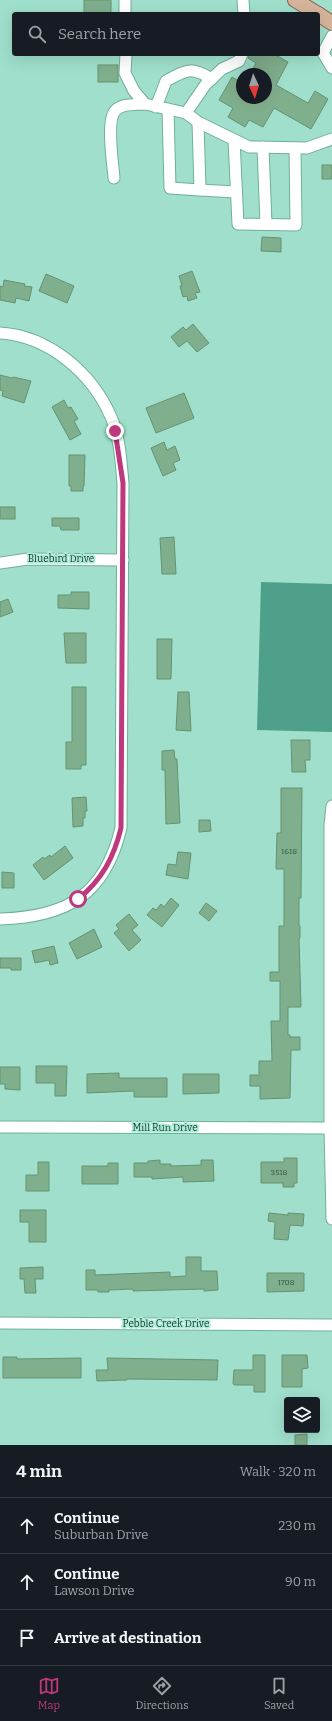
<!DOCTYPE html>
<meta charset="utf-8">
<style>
:root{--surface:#171b24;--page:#20242c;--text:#f1f3f6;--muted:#9ea1a6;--line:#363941;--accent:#bd387c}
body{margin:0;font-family:Bitter,serif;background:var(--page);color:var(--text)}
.controls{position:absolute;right:12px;bottom:12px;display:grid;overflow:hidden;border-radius:4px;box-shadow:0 4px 16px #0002}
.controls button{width:36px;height:36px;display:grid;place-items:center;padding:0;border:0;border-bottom:1px solid var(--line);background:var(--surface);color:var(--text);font:20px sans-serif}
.compass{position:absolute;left:236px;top:68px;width:36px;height:36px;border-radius:50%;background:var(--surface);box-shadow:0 4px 16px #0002;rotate:176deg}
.stop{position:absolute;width:12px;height:12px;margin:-9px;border:3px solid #bd387c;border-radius:50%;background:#fff}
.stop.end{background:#bd387c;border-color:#fff;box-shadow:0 1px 4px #0008}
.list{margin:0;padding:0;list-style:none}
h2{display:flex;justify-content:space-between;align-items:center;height:52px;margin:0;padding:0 16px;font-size:17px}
h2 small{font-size:13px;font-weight:400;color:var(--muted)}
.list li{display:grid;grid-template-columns:26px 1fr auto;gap:12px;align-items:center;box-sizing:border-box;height:56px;padding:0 16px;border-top:1px solid var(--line)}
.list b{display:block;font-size:15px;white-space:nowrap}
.list p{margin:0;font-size:13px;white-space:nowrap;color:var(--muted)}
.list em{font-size:13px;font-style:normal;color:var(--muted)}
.icon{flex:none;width:22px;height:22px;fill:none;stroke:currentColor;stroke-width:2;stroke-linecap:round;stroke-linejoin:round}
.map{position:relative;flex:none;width:332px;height:1445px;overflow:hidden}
.search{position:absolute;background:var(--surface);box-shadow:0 4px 16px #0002;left:12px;right:12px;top:12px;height:44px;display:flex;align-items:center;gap:10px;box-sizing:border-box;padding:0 14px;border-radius:4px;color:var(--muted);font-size:15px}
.sheet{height:220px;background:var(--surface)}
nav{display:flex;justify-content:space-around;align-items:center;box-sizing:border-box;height:56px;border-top:1px solid var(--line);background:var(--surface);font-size:11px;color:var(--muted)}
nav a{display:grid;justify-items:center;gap:2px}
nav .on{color:var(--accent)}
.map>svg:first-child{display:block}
</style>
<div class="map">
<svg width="332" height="1445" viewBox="0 0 332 1445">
<rect width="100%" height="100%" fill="#9fdfcc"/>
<polygon fill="#4fa08a" points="261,582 332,584 332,732 257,730"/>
<g fill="#80af8d" stroke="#649372">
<rect x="84" y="0" width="27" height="14"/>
<polygon points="249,54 274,54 288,62 276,85 308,103 315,91 328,99 311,129 274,108 263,127 249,120 245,127 228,117 233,108 219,100 232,77 242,83 242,98 266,98 266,74 250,74 256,63 248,58"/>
<rect x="98" y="65" width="20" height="17"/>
<rect x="322" y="165" width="10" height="14"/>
<polygon points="262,237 281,238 281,252 261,251"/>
<polygon points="192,271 200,292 195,293 197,298 188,301 187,296 183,297 180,286 182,286 179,276"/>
<polygon points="46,274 74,286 67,303 39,291"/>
<polygon points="4,280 25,284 24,286 32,287 29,301 16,298 15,303 0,300 0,286 3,287"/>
<polygon points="193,324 209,343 197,352 187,341 179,347 171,337 183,327 186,330"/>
<polygon points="0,375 12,378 13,377 31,381 24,403 2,396 3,391 0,390"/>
<polygon points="184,393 194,418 156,433 146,408"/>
<polygon points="64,400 68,408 71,407 78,419 74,421 81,434 70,440 52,407"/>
<polygon points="164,442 167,450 175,446 180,460 173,463 176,470 163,476 151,448"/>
<polygon points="69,455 85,455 84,486 83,486 83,491 71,491 71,486 69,486"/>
<rect x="0" y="507" width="15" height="12"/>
<polygon points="52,518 79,518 79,530 61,530 60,526 52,526"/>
<polygon points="174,537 176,574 162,574 160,538"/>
<polygon points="71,592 89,592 89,609 58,608 58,595 71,595"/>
<polygon points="8,599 13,612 0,617 0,602"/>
<polygon points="64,633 86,633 86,663 66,663"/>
<polygon points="157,639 172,639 171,679 157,679"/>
<polygon points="72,687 86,687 86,765 81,765 81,769 66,769 66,742 72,742"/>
<polygon points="178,692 189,692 191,731 176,730"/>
<polygon points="291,740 310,740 310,760 305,760 306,772 292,772"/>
<polygon points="174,750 175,759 177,759 180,823 166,824 165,770 162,770 162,751"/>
<polygon points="281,788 302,788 301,898 299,898 299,926 300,926 300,938 299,938 301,1007 288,1007 288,1035 290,1035 290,1037 300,1037 300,1050 291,1050 290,1098 260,1099 260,1086 250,1086 250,1075 259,1075 259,1061 272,1061 271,1021 280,1021 280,981 270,981 270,972 279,972 279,926 284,926 284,869 276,869 277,833 281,833"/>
<polygon points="86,797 87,811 85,811 85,818 83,818 83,826 73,827 72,798"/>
<polygon points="199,820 210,820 211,831 199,832"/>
<polygon points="65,846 73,858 44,880 33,865 43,857 44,859 50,855 51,857"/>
<polygon points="178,852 191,853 188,879 166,875 168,864 176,865"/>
<polygon points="2,872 14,873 14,888 2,888"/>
<polygon points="171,898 179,905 162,927 147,915 153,908 156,910 161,904 164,907"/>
<polygon points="206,903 217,911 209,921 199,913"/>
<polygon points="129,914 138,925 132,930 141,940 129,951 114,933 119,929 116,925"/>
<polygon points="94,929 102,947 77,959 69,943"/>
<polygon points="54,946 58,963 50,965 49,960 35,963 32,951"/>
<polygon points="0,958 21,958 21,970 11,970 11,968 0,968"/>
<polygon points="36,1066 67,1066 66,1096 55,1096 55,1083 36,1083"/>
<polygon points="0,1067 20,1067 20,1090 5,1089 5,1084 0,1084"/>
<polygon points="119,1073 119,1078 167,1078 167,1097 134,1097 134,1091 87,1093 87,1074"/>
<polygon points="183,1074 219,1074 219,1093 183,1094"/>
<polygon points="284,1158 297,1158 297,1183 294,1183 294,1187 283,1187 283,1183 261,1183 261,1162 284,1162"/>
<polygon points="160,1160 160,1164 171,1164 171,1166 201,1165 201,1160 213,1160 214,1181 183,1182 183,1177 152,1179 152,1177 134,1177 134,1163 148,1163 148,1161"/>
<polygon points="38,1162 49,1162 49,1191 26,1191 26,1175 38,1175"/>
<polygon points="108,1163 118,1163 118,1184 82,1184 82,1166 108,1166"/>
<polygon points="20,1210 46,1210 46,1242 29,1242 29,1222 20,1222"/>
<polygon points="269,1213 288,1215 288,1213 304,1214 303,1226 290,1225 288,1240 274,1239 275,1222 268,1221"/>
<polygon points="186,1257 201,1257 201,1271 217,1271 218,1290 204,1291 204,1289 133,1291 133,1289 109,1290 109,1292 98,1292 98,1290 86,1290 86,1270 95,1270 95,1275 170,1272 170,1277 186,1276"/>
<polygon points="43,1267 43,1279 35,1279 36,1293 25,1293 24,1279 20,1279 20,1268"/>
<polygon points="267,1273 304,1273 304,1291 267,1292"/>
<polygon points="253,1355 265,1355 265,1392 254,1392 254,1385 235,1385 233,1384 234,1370 253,1370"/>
<polygon points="282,1355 307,1355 308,1368 302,1369 302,1387 282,1387"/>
<polygon points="3,1357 17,1357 17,1359 81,1358 81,1378 3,1378"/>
<polygon points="107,1358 218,1360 217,1380 127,1379 127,1380 97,1381 96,1370 108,1370"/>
<polygon points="307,1434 307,1445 295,1445 295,1435"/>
</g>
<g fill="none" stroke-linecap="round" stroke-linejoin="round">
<g stroke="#70af9c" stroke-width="13">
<g id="minor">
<polyline points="125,0 125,14"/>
<polyline points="243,0 244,14"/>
<polyline points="332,36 323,53 332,68"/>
<polyline points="126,54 125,73 134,91 145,104 186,113"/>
<polyline points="242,54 239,61 222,69 206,84 186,113 198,122 249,147 307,148 332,139"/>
<path d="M156,107L166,81C187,70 190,66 212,79"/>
<polyline points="168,109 170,188 200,190 198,122"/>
<polyline points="234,140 238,224 296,225 295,148"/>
<polyline points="263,147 266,224"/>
<path d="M114,178C113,164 106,121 115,111C122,103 135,105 145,104"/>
<polyline points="200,190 236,192"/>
<path d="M0,333C49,336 92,373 111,417C120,437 121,462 123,483L121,828C105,895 67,917 0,919"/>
<polyline points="0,563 28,559 123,560"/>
<polyline points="332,806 330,825 330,1128 332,1219"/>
<polyline points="0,1127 330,1128"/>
<polyline points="0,1323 332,1325"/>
</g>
</g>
<g stroke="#83664a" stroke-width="16">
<g id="major">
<polyline points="295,0 318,14"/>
<polyline points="318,14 332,23"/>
</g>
</g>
<use href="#minor" stroke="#fff" stroke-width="11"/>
<use href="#major" stroke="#d6b39b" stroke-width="14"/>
</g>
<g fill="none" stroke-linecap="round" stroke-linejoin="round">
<path stroke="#bd387c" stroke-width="5" d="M78,899C102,880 114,857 121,828L123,483L115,431"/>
</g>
<g text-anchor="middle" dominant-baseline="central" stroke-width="3.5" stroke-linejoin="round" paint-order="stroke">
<g font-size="8" fill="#355446">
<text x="289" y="851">1618</text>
<text x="279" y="1172">3518</text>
<text x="286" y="1282">1708</text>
</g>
<g font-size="10" fill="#1c362e" stroke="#acedd8">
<text x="61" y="559">Bluebird Drive</text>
<text x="165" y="1128">Mill Run Drive</text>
<text x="166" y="1324">Pebble Creek Drive</text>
</g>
</g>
</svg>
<div class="controls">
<button><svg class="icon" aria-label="layers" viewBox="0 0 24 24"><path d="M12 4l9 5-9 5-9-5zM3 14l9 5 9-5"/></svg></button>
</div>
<svg class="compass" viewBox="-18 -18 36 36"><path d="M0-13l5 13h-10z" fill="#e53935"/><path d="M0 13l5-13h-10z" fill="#9ea1a6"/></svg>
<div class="stop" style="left:78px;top:899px"></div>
<div class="stop end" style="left:115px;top:431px"></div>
<div class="search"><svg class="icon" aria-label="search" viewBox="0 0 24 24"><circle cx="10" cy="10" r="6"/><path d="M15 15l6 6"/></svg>Search here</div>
</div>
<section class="sheet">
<h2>4 min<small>Walk · 320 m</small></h2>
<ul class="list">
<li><svg class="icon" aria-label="ahead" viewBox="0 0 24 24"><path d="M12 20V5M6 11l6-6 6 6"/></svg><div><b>Continue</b><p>Suburban Drive</p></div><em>230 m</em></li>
<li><svg class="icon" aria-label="ahead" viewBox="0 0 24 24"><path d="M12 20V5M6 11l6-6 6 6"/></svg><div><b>Continue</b><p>Lawson Drive</p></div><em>90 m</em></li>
<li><svg class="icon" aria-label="arrive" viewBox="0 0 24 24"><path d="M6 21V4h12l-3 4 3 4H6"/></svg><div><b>Arrive at destination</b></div></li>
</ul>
</section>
<nav>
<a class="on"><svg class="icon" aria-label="map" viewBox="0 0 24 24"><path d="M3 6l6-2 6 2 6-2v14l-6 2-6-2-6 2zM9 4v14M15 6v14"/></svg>Map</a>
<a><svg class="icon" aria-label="directions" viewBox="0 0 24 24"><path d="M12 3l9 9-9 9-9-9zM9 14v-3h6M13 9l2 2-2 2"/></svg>Directions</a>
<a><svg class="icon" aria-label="saved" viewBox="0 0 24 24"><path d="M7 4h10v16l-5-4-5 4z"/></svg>Saved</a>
</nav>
